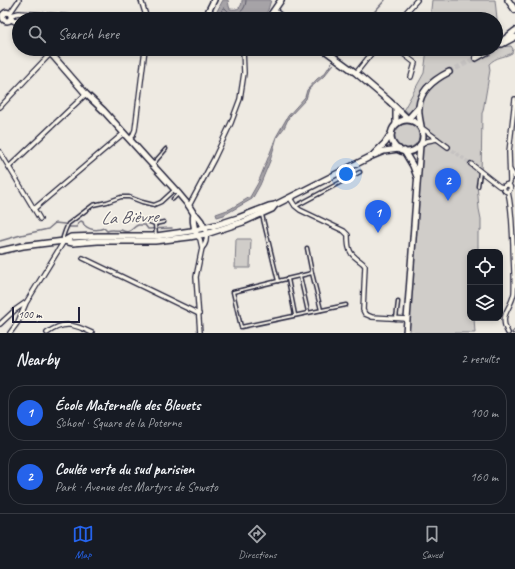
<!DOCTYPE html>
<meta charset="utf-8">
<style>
:root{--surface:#171b24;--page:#242831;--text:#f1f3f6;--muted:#9ea1a6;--line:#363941;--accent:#2563eb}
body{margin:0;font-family:Caveat,sans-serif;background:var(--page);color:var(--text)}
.controls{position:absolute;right:12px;bottom:12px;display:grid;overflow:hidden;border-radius:8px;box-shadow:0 2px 6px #0003}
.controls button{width:36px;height:36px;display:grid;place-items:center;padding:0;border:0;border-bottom:1px solid var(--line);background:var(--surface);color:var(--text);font:20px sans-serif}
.scale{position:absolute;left:12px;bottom:10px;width:68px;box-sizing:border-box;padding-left:4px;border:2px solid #22223b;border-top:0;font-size:11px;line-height:14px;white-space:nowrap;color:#22223b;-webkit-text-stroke:3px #fbf7ec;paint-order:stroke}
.you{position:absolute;left:346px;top:174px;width:14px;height:14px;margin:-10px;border:3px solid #fff;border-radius:50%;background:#1a73e8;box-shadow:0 0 0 6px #1a73e833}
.badge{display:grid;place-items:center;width:26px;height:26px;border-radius:50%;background:var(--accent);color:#fff;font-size:13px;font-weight:700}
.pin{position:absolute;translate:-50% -33px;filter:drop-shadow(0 1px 2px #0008)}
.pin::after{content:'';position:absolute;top:21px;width:14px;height:12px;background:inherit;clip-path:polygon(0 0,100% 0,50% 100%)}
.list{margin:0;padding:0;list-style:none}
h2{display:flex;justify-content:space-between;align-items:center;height:52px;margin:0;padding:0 16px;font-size:17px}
h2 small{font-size:13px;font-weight:400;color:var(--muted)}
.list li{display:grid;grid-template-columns:26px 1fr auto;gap:12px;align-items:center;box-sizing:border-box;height:56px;margin:0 8px 8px;padding:0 8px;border:1px solid var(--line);border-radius:16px}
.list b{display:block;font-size:15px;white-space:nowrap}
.list p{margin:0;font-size:13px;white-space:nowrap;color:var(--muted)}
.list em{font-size:13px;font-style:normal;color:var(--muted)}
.icon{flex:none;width:22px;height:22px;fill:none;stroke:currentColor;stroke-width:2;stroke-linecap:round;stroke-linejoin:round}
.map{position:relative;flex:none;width:515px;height:333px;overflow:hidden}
.search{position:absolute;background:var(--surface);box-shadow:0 2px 6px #0003;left:12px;right:12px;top:12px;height:44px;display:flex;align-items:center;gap:10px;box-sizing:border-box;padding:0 14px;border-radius:22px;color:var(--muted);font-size:15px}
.sheet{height:180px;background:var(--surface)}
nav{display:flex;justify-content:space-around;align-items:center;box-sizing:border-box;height:56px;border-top:1px solid var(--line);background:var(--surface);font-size:11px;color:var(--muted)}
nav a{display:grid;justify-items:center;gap:2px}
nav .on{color:var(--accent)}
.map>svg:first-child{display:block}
</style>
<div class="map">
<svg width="515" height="333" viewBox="0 0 515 333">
<rect width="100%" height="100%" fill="#eeeae2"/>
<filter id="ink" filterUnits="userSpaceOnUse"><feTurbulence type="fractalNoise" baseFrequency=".025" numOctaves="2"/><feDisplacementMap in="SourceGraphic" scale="8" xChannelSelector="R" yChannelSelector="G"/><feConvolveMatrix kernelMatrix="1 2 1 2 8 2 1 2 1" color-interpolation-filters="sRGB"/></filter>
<g filter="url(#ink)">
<g fill="#d0cdc9" stroke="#797882">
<polygon points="432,0 495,0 498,28 496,33 496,19 430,19"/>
<path d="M511,46L513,49L512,53C503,58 497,56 489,64L490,70L483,111L482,113L481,181L477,184L479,209L481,219V230L478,232V252H470V318H474L475,333H408L419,182L424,127L404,109L424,73L427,49H488V55L498,47Z"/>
<circle cx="407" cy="136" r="12"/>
<polygon points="236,239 251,239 250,268 235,268"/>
</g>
<g fill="#a6a3a7" stroke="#716f7c">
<path d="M223,0H228L229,6L230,9C238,10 242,8 242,0H271L268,10L262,19H219L215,16L216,13Z"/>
<polygon points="332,62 329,68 334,64 324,76 309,89 306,99 289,117 284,128 277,137 270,161 260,185 252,199 224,215 217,217 216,214 230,209 250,197 258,183 270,153 276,137 288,116 305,97 307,90 317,79 325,73"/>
</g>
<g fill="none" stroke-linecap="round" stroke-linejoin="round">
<path stroke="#575666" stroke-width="1" d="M220,19V14L223,8H225C233,19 246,13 246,0"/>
<g stroke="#716f7c" stroke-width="1.5">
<polyline points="368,19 385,0"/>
<polyline points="338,55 343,49"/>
<path d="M0,241L21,235L48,229L55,223L64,224L70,227H77L78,223L81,221L83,222L84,225C90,230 97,231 104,228L107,231C112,229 116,231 121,230C131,235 131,228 138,225C140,225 142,225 145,225L148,229L172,228"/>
</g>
<polyline stroke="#c5c2c1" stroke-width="3.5" stroke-dasharray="3.5 2" stroke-linecap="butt" points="448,147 471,164"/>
<polyline stroke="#c5c2c1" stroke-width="5" stroke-dasharray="5 2.5" stroke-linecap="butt" points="449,72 476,58"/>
<g stroke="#22223b" stroke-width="5">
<g id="lane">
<polyline points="153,164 166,149"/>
<polyline points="478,186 480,172"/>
<polyline points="173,199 178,194"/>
<polyline points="296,206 360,172"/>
<polyline points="262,215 278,281 312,273 307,248"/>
<polyline points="147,221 155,224 156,236"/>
<polyline points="155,224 164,222"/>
<polyline points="63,240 63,237 65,231 68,224 93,205 107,202 121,197 129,197 142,202 154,205 161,202 174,190"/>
<polyline points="312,273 321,310"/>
<polyline points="300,276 308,312"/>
<polyline points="288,279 295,315"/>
<polyline points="278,281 233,292 241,327 346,305"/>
<polyline points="396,319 398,302"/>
</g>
</g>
<g stroke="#22223b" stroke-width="6">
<g id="street">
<polyline points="141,0 147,19"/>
<polyline points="10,13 19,0"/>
<polyline points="11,15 19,13 97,19"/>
<polyline points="400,19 417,0"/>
<polyline points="397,49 415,63 411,77"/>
<polyline points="356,73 375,49"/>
<polyline points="0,107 51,53"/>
<polyline points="422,128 448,147"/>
<polyline points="130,139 132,137 135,130 145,49"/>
<polyline points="421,144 427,141 437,139"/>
<polyline points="0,152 40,219"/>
<polyline points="471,164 499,186 503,187"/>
<polyline points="9,167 86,94"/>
<polyline points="510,170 515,178"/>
<circle cx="507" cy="188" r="3.5"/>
<polyline points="508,185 510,182 509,152 515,99"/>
<path d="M508,192C512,209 512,226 513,244C513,260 515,277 514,293C511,310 498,314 508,333"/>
<path d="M290,198L295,206L300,210L344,231L348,235C348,243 348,252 355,257C359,261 363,262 365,266L363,310L365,314L372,317L407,319"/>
<polyline points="189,206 214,159 231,123 240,99 244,73 243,49"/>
<polyline points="34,209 124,133"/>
<polyline points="196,235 200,239 202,248 196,277 200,333"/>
<path d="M202,248C206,245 207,238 206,234"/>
<polyline points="83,258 199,314"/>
<polyline points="0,324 15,310 25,303"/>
<polyline points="10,333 18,322 26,303 64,241"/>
<path d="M47,333C64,321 74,324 92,333"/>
</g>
</g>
<g stroke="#22223b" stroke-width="8">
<g id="secondary">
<polyline points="508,0 515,10"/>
<polyline points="274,11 284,19"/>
<path d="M3,15C6,11 9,12 11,15V19"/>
<path d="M3,15C2,20 7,23 11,19"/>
<polyline points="11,19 19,23"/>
<polyline points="206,19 209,10 214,0"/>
<polyline points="268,19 281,0"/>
<polyline points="502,44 515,37"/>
<polyline points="496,46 515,31"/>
<polyline points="47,49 86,94 103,110 148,160 179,194 189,206 194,214 197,216 201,221 206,231"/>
<polyline points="323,49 356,73 389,101 408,119"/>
<polyline points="476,58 492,49"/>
<polyline points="396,108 396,124"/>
<polyline points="408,119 419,107"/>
<circle cx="407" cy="136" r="16"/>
<path d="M421,126C420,120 418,113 419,107C420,90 435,79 449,72"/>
<polyline points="404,151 413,166 417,177"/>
<polyline points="374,154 385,143 391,134"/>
<path d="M194,214C192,220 194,227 196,233"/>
<polyline points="64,241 73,243 98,241 155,241 189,237 206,234 243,222 272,209 275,205 372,156 384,151 399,149"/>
<polyline points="0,251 23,246 64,241 71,237 98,236 156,236 191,231 216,225 238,218 269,206 275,205"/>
<polyline points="406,333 420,145"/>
</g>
</g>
<use href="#lane" stroke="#fbf7ec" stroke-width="2"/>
<use href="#street" stroke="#fbf7ec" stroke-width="3.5"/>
<use href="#secondary" stroke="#fbf7ec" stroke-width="5"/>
<g stroke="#22223b" stroke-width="3">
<polyline id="rail" points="513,333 515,331"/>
</g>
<use href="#rail" stroke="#fbf7ec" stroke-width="1.5" stroke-dasharray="4.5" stroke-linecap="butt"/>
</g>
</g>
<g text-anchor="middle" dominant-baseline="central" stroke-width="3" stroke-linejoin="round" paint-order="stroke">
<g font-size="18" font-style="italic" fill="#575666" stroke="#fbf7ec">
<text transform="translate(129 217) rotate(-2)">La Bièvre</text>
</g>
</g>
</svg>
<div class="controls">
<button><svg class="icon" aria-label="locate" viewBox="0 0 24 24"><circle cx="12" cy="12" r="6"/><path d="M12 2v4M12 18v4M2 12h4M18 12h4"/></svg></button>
<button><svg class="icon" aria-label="layers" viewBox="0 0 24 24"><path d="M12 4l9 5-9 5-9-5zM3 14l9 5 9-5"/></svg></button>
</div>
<div class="scale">100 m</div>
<div class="you"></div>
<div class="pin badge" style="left:378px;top:233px">1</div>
<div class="pin badge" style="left:448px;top:201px">2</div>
<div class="search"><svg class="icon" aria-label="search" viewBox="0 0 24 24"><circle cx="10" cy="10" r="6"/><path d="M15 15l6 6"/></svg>Search here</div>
</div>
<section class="sheet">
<h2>Nearby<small>2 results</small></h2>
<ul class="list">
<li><span class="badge">1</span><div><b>École Maternelle des Bleuets</b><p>School · Square de la Poterne</p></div><em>100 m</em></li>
<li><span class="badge">2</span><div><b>Coulée verte du sud parisien</b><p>Park · Avenue des Martyrs de Soweto</p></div><em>160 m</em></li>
</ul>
</section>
<nav>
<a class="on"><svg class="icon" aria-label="map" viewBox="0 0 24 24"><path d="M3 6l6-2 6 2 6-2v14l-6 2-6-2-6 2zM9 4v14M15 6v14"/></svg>Map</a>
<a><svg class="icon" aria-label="directions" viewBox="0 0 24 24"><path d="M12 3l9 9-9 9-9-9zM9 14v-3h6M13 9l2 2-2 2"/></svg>Directions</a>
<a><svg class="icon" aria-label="saved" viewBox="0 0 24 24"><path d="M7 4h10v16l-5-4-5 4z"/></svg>Saved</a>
</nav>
